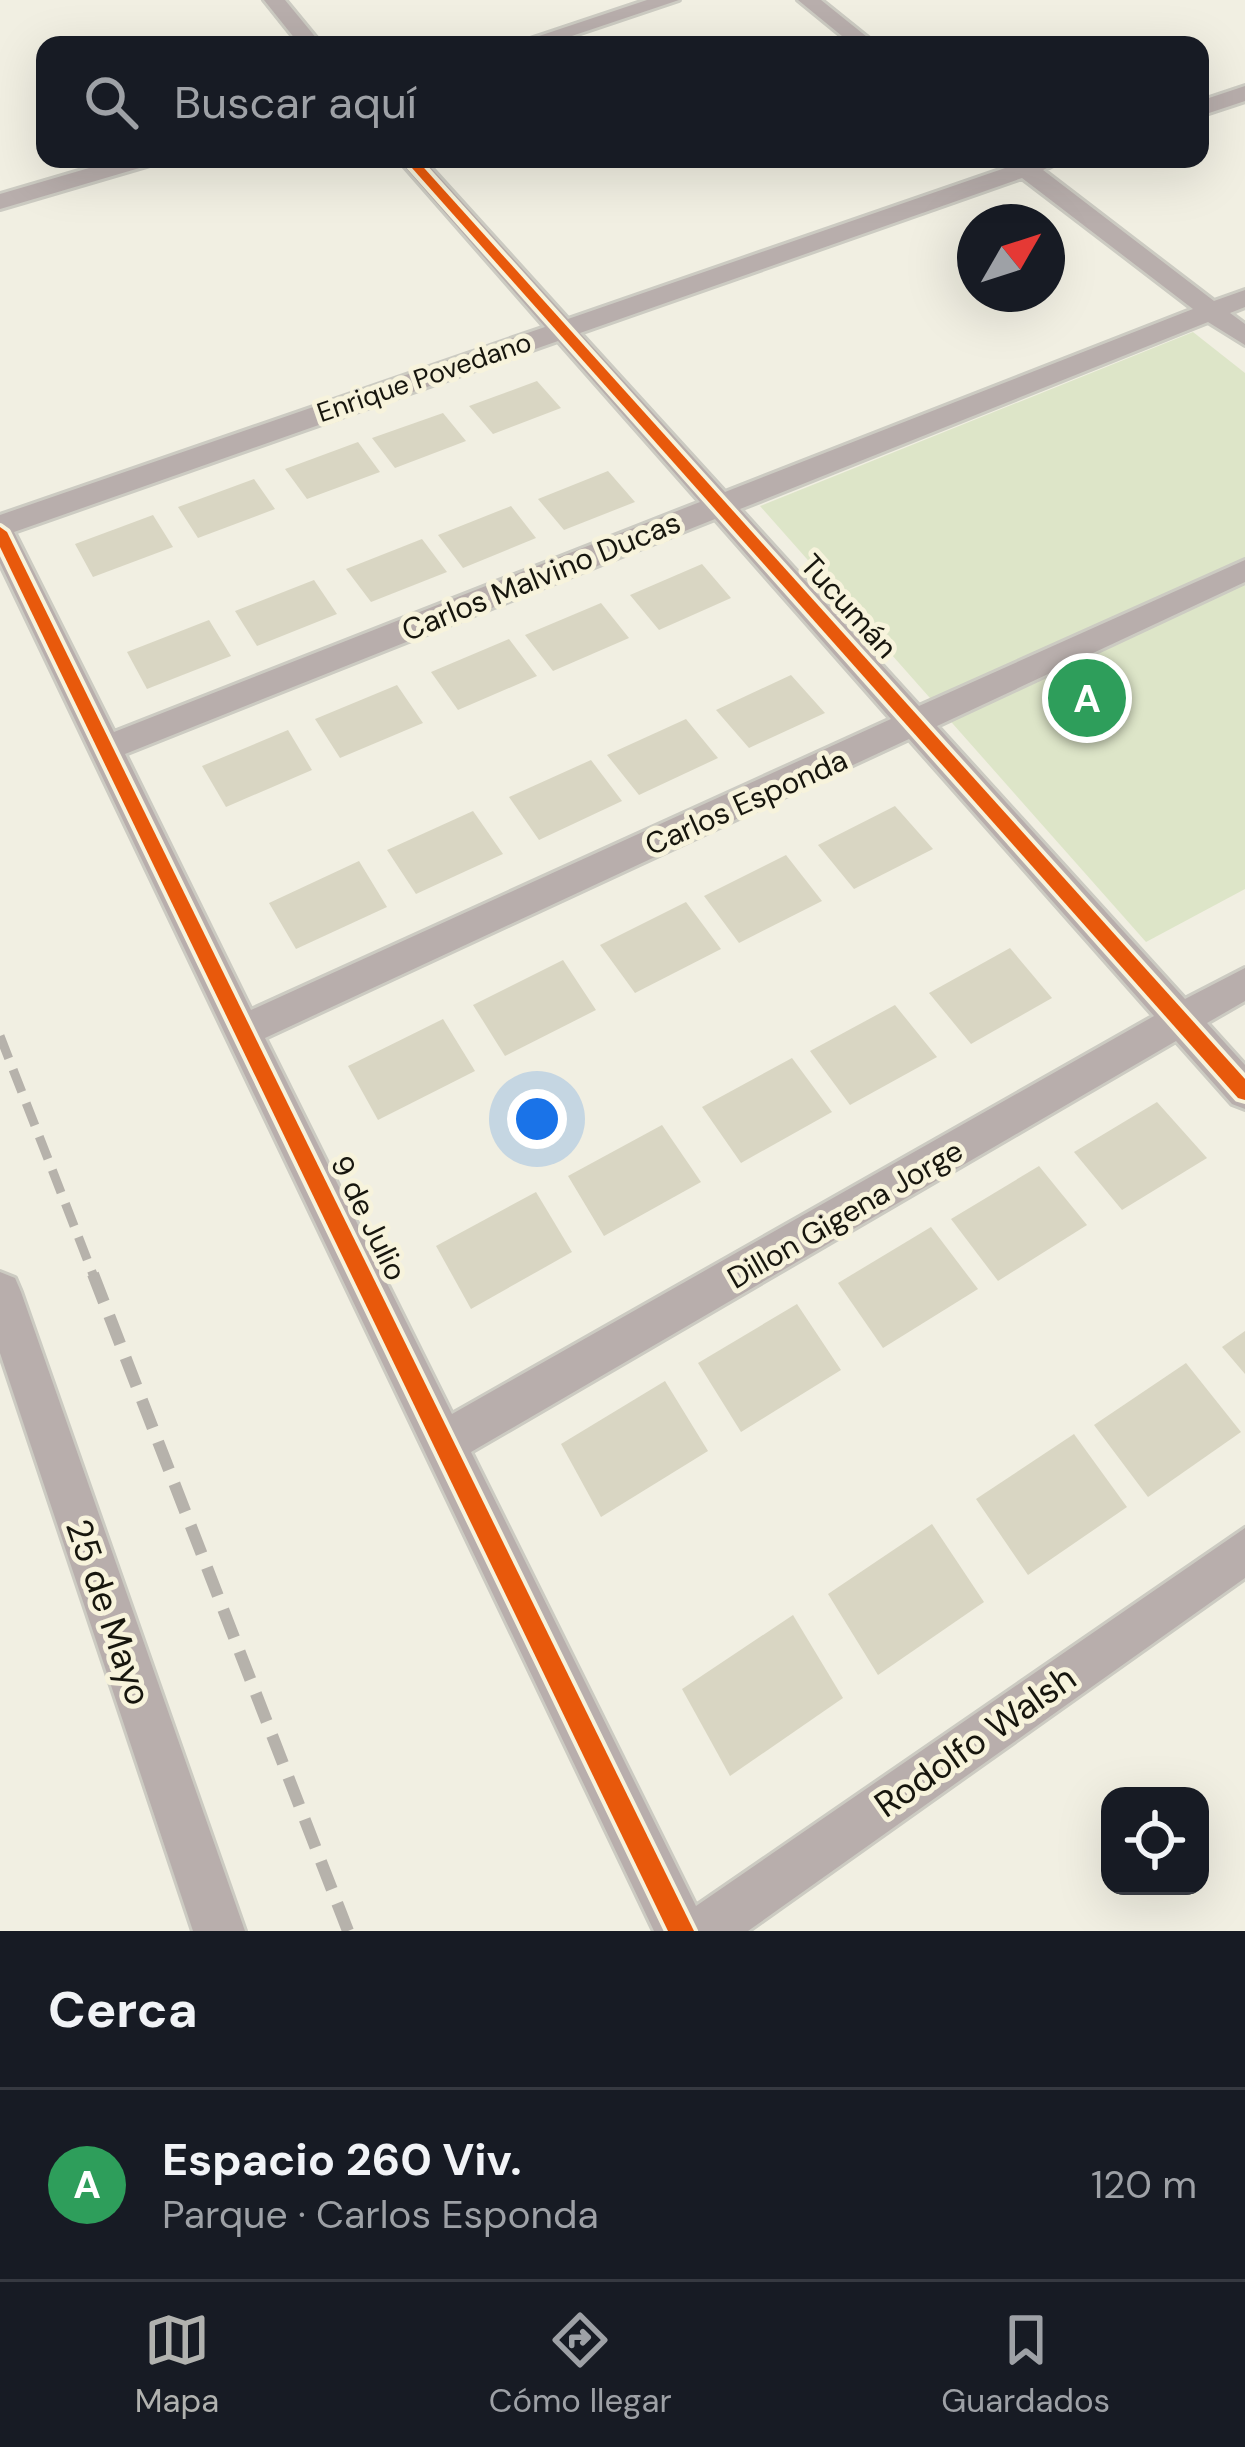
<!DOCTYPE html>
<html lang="es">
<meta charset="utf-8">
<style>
:root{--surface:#171b24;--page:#242831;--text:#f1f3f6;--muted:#9ea1a6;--line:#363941;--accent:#b1b2af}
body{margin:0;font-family:"DM Sans",sans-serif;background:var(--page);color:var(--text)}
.controls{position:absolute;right:36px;bottom:36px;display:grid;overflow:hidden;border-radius:24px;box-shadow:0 12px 48px #0002}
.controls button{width:108px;height:108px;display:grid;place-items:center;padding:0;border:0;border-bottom:3px solid var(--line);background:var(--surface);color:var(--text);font:60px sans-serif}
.compass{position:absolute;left:957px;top:204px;width:108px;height:108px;border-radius:50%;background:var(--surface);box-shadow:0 12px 48px #0002;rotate:51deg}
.you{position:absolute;left:537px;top:1119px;width:42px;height:42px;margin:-30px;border:9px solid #fff;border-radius:50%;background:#1a73e8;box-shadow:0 0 0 18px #1a73e833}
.badge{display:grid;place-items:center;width:78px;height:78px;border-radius:50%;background:var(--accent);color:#fff;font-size:39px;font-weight:700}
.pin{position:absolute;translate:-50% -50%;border:6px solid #fff;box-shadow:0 3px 12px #0006}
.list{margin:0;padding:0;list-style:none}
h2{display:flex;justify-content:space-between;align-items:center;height:156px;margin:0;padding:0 48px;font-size:51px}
h2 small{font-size:39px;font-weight:400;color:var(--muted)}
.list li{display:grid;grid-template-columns:78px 1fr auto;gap:36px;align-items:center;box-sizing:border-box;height:192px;padding:0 48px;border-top:3px solid var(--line)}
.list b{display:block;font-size:45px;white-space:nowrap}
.list p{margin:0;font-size:39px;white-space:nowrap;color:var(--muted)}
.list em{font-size:39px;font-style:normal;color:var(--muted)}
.icon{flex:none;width:66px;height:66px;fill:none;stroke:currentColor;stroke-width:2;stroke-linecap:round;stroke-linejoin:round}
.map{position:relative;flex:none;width:1245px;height:1931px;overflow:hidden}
.search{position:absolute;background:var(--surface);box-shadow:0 12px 48px #0002;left:36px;right:36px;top:36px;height:132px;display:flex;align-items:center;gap:30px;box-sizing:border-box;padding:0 42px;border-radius:24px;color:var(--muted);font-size:45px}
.sheet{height:348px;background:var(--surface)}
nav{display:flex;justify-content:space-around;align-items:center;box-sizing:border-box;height:168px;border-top:3px solid var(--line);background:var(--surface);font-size:33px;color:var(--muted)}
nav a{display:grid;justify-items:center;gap:6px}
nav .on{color:var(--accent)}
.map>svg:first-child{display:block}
</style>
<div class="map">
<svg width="1245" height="1931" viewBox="0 0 1245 1931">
<rect width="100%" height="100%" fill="#f1efe2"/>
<polygon fill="#dde5c8" points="1193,332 1245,373 1245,889 1146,942 760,506"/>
<g fill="#d9d6c3">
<polygon points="537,381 561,408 493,434 469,406"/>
<polygon points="443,413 466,441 395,468 372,438"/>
<polygon points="358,442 380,472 307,499 285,469"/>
<polygon points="608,471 635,502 564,530 538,499"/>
<polygon points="254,479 275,509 198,538 178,507"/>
<polygon points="511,506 536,538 463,568 438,535"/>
<polygon points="153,515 173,547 93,577 75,544"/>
<polygon points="422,539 447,572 371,602 346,569"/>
<polygon points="702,564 731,598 659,630 630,595"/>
<polygon points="314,580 337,614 257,646 235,611"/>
<polygon points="601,603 629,638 553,671 525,635"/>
<polygon points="209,620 231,656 147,689 127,652"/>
<polygon points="509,639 537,676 458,710 431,672"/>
<polygon points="791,675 825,713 749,748 716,710"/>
<polygon points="397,685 423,723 340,758 315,719"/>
<polygon points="686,719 718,758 639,795 607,755"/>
<polygon points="288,730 312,770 226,807 202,766"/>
<polygon points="591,760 622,801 539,840 509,797"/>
<polygon points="895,806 933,849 854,889 818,845"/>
<polygon points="473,811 503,854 416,894 387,850"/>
<polygon points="786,855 822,901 739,943 704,896"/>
<polygon points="359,861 387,907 296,949 269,903"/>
<polygon points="686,902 721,949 635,993 600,945"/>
<polygon points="1010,948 1052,998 971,1044 929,993"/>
<polygon points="563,960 596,1010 505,1056 473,1005"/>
<polygon points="895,1005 937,1057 850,1105 810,1051"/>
<polygon points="443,1019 475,1071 378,1120 348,1066"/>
<polygon points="792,1058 832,1112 741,1163 702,1107"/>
<polygon points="1157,1102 1207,1158 1122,1210 1074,1152"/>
<polygon points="662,1125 701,1182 604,1236 568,1176"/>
<polygon points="1039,1166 1087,1225 998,1281 951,1219"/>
<polygon points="536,1192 572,1252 471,1309 436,1246"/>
<polygon points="931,1227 978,1289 883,1348 838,1283"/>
<polygon points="797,1304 841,1370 741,1432 698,1363"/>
<polygon points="1245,1331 1245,1374 1222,1347"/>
<polygon points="1186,1363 1241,1432 1148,1497 1094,1425"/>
<polygon points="665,1381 708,1451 601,1517 561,1444"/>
<polygon points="1074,1434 1127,1507 1028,1575 976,1499"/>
<polygon points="932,1524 984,1602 878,1675 828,1594"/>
<polygon points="793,1615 843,1698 730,1776 682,1689"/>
</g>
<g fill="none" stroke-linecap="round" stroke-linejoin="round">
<g stroke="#cccbc2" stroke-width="6">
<g id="minor">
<polygon points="264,0 285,0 322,45 300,45"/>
<polygon points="647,0 679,0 545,45 512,45"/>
<polygon points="798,0 821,0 877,45 853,45"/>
<polygon points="1245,86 1245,101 1200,116 1200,101"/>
<polygon points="120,159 157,159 153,164 0,209 0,194"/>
<path d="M398,159H423L568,319L1008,167L1001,159H1065L1043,170L1214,301L1245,290V307L1230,313L1245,324V345L1208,322L740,509L919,706L1245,560V582L937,726L1185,999L1245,968V1001L1207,1023L1245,1065V1109L1232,1104L1176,1041L471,1452L696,1906L1245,1528V1578L748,1931H654L0,563V515L545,327ZM1022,178L1193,309L725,492L580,333ZM558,341L700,502L114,732L14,532ZM715,519L891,719L251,1010L125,754ZM909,739L1154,1016L452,1414L265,1038Z"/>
<polygon points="0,1272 15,1278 21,1292 245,1931 193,1931 0,1353"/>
</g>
</g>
<use href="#minor" fill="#b8aeac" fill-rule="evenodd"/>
<polyline stroke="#b6b2ab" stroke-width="9" stroke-dasharray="24 12" stroke-linecap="butt" points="0,1036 94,1277"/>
<polyline stroke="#b6b2ab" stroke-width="12" stroke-dasharray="30 15" stroke-linecap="butt" points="93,1274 348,1931"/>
<g stroke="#f7f3dc" stroke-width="8">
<g id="cycleway">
<polygon points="404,159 416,159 1245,1079 1245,1100 1238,1098"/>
<polygon points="0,527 7,532 694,1931 668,1931 0,547"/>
</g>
</g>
<use href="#cycleway" fill="#e8590c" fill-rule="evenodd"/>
</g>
<g text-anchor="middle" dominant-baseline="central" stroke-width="10" stroke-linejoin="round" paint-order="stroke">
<g font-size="27" fill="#17160e" stroke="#f7f3dc">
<text transform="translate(424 377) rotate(-19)">Enrique Povedano</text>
</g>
<g font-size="30" fill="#17160e" stroke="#f7f3dc">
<text transform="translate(541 576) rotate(-22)">Carlos Malvino Ducas</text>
<text transform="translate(849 606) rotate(48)">Tucumán</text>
<text transform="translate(746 802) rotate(-24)">Carlos Esponda</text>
<text transform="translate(845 1214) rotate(-30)">Dillon Gigena Jorge</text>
<text transform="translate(369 1218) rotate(64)">9 de Julio</text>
</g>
<g font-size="36" fill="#17160e" stroke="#f7f3dc">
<text transform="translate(109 1612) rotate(71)">25 de Mayo</text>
<text transform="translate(975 1741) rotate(-35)">Rodolfo Walsh</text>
</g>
</g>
</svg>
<div class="controls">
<button><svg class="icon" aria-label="locate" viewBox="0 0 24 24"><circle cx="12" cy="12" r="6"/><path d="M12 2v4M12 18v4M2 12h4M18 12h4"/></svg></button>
</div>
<svg class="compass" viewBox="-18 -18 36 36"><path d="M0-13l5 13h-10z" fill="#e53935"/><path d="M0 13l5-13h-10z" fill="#9ea1a6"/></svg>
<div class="you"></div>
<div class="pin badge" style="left:1087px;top:698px;background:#2e9e5b">A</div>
<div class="search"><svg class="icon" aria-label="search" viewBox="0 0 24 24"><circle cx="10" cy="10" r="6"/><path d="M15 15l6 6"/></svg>Buscar aquí</div>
</div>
<section class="sheet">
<h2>Cerca<small></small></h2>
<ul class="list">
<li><span class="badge" style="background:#2e9e5b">A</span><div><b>Espacio 260 Viv.</b><p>Parque · Carlos Esponda</p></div><em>120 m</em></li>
</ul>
</section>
<nav>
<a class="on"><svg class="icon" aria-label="map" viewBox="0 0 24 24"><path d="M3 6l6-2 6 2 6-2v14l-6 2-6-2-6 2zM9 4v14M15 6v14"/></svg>Mapa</a>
<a><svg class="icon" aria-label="directions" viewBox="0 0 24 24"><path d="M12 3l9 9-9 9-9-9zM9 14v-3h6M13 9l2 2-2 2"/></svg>Cómo llegar</a>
<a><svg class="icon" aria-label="saved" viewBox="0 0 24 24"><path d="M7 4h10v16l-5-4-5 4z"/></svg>Guardados</a>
</nav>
